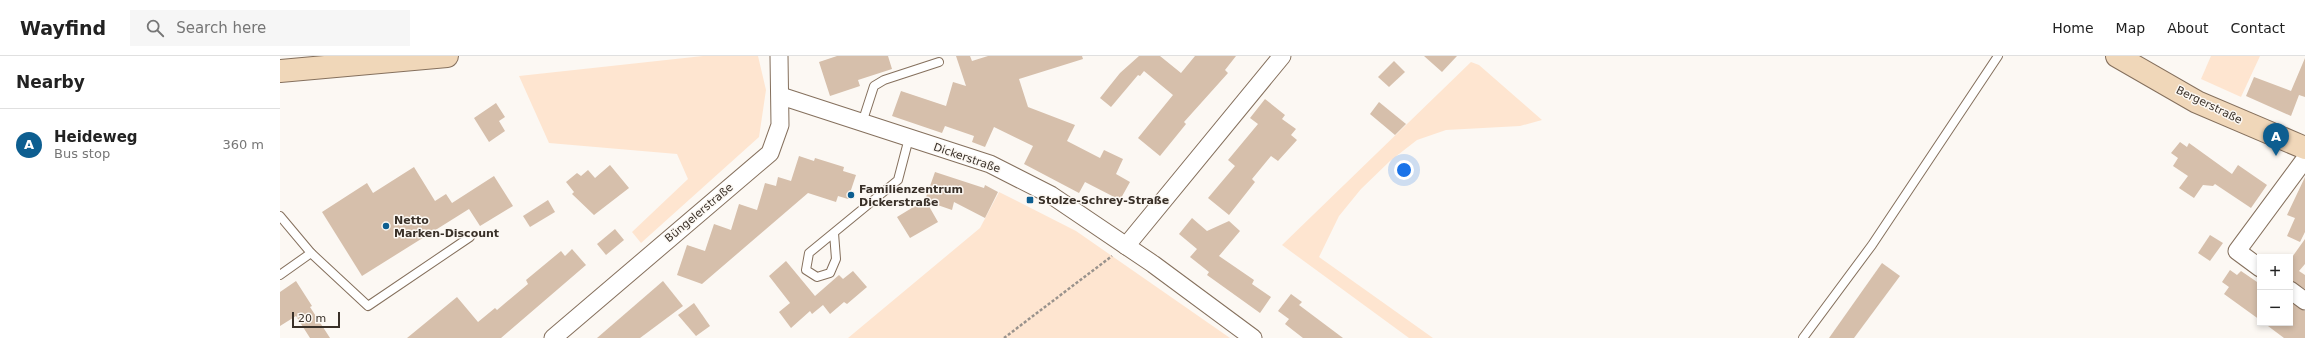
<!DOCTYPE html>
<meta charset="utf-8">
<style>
:root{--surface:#fff;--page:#f6f6f6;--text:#222;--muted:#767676;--line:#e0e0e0;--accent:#0d5e90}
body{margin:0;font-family:"DejaVu Sans",sans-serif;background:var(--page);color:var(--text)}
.controls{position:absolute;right:12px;bottom:12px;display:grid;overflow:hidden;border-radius:0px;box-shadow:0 2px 6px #0003}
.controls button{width:36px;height:36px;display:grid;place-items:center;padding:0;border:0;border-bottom:1px solid var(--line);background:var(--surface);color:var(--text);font:20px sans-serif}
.scale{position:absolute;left:12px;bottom:10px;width:48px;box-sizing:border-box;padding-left:4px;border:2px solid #393028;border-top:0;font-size:11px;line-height:14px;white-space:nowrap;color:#393028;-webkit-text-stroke:3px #fcf8f3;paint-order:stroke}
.you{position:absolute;left:1124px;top:114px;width:14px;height:14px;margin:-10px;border:3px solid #fff;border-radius:50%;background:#1a73e8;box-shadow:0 0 0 6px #1a73e833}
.badge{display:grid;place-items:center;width:26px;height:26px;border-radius:50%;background:var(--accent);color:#fff;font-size:13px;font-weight:700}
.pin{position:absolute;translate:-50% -33px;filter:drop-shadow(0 1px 2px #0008)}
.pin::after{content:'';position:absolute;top:21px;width:14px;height:12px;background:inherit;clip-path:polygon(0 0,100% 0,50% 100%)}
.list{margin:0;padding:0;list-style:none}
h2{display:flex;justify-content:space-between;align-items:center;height:52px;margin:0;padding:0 16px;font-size:17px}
h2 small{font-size:13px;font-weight:400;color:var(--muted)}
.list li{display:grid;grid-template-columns:26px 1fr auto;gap:12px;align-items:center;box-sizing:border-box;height:72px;padding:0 16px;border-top:1px solid var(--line)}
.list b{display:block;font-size:15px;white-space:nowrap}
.list p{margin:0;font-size:13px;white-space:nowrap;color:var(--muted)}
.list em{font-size:13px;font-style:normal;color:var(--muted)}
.icon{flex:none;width:22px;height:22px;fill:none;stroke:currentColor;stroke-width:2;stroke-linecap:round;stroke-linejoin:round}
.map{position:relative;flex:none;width:2025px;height:282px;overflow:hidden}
header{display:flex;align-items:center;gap:24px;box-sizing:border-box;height:56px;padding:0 20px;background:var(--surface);border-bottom:1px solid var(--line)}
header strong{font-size:19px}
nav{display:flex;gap:22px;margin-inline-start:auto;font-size:14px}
.search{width:280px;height:36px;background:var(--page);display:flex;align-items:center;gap:10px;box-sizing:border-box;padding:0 14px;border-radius:0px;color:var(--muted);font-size:15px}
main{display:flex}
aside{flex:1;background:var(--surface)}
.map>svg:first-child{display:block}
</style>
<header>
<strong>Wayfind</strong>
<div class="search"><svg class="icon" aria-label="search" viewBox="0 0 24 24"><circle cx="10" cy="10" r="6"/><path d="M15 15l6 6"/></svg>Search here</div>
<nav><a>Home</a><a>Map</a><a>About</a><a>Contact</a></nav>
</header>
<main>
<aside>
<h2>Nearby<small></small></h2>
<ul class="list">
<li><span class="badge">A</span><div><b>Heideweg</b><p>Bus stop</p></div><em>360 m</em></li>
</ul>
</aside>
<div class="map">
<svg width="2025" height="282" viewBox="0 0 2025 282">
<rect width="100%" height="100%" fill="#fcf8f3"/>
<g fill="#fee5d0">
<polygon points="423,0 478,0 486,34 479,81 361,187 352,176 408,123 397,98 269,87 239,20"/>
<polygon points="1931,0 1980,0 1961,41 1921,23"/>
<polygon points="1191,6 1199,9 1262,64 1240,70 1166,74 1137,84 1110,105 1081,133 1059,160 1039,201 1153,282 1129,282 1002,189"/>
<polygon points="719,136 796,175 950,282 568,282 700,172"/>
</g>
<g fill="#d6bfab">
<polygon points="557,0 608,0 612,13 578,24 580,30 550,40 539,6"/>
<polygon points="676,0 690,0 692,5 708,0 802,0 803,3 739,23 748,51 795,69 787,85 820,102 824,94 843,103 836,118 850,126 840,144 805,126 799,137 744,108 753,90 714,71 705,91 692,86 694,80 665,70 662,77 612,60 621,35 666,50 673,26 686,30"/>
<polygon points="859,0 880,0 901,17 915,0 956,0 945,14 948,17 904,66 906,68 880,100 858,82 893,39 864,15 860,20 858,19 831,51 820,42 840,17"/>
<polygon points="1144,0 1177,0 1162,16"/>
<polygon points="2025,2 2025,41 2019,39 2011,60 1966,40 1974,21 2011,35"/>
<polygon points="1114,5 1125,16 1109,31 1098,21"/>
<polygon points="985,43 1005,59 1002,63 1016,73 1011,79 1017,84 998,105 991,100 972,123 975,126 949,159 928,142 955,110 948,104 978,68 970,62"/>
<polygon points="1099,46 1126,68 1115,79 1090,58"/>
<polygon points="216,47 225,61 219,65 225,75 209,86 194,62"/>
<polygon points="1900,86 1907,91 1909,87 1952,118 1958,109 1987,129 1971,152 1935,128 1933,130 1923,129 1914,142 1899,132 1908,120 1893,110 1898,102 1891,97"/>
<polygon points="519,100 534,105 535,102 564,111 563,115 576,119 568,143 558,140 556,146 528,137 422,228 397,219 407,189 425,195 434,168 451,174 459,148 477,154 485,127 496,130 498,121 511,125"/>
<polygon points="330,109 349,132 314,159 292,138 294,136 286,126 297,117 301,120 308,114 315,122"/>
<polygon points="134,111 155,145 166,138 172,147 214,120 233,150 200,170 189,153 82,220 42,156 87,127 93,137"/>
<polygon points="655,116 704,132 705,129 718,136 705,162 674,146 672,154 646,145 658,166 630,182 617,161 645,144"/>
<polygon points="2025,121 2025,176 2020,186 2007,180 2015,162 2007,159"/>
<polygon points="268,144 275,156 250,171 243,160"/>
<polygon points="912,162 927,175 949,165 960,175 939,200 974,224 972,228 991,241 980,257 927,219 929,216 910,201 917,193 899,178"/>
<polygon points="335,173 344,184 326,199 317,188"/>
<polygon points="1930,179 1943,187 1930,205 1918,197"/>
<polygon points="2025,183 2025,208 2019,215 2025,219 2025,233 2010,224 2010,204"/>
<polygon points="292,193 306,209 221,282 127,282 177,241 198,266 215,252 217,254 248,228 246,224 281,195 285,200"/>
<polygon points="506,205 535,240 559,219 563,223 573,215 587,231 567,248 564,246 550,258 543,249 532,258 530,255 511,272 499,256 510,247 489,220"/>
<polygon points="1602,207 1620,220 1574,282 1549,282"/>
<polygon points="1950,214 1957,219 1961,215 1980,228 1980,264 1944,238 1949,231 1942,226"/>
<polygon points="16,225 32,250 30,251 50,282 30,282 16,260 0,270 0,236"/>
<polygon points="383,225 403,250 360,282 317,282"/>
<polygon points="1011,238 1022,246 1019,249 1063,282 1023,282 1005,268 1009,263 998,255"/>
<polygon points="2010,246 2025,255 2025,282 2004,282 1984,267 2010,267"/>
<polygon points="414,247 430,270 416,280 398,259"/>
</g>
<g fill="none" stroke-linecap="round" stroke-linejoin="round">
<g stroke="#85705d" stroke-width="10">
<g id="lane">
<polyline points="582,67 594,30 604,24 659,6"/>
<polyline points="0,160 31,197 88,250 190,181"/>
<polyline points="554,177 556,203 550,217 537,221 526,214 529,197 618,124 629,82"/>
<polyline points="0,219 31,197"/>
<polyline points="1523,282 1592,189 1718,0"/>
</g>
</g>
<g stroke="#85705d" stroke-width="19">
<g id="street">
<polyline points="501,40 710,108 771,139 873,208 973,282"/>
<polyline points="846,190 1002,0"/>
<polyline points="1980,212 1957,195 2025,103"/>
<polyline points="2010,234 2025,245"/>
<polyline points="273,282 490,97 500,69 499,0"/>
</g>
</g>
<g stroke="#85705d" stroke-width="24">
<g id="secondary">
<polyline points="1837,0 1917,46 2025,92"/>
<polyline points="0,15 167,0"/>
</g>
</g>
<polyline stroke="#99928c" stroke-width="2.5" stroke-dasharray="3 2" stroke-linecap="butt" points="724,282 832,200"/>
<use href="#lane" stroke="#fff" stroke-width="8"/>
<use href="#street" stroke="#fff" stroke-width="17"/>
<use href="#secondary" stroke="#f0d7b9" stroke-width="22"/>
</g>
<g fill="#0d5e90" stroke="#fcf8f3" stroke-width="1.5">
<circle cx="571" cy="139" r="4"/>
<rect x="746" y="140" width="8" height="8" rx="2"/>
<circle cx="106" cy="170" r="4"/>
</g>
<g text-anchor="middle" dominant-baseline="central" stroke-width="3" stroke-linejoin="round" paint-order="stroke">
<g font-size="11" fill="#393028" stroke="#fcf8f3">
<text transform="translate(1929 49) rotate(26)">Bergerstraße</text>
<text transform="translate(687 102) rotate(19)">Dickerstraße</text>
<text transform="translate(419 157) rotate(-40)">Büngelerstraße</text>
</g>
<g font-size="11" font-weight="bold" fill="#393028" stroke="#fcf8f3" text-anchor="start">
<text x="579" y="133">Familienzentrum<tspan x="579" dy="13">Dickerstraße</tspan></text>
<text x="758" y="144">Stolze-Schrey-Straße</text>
<text x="114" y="164">Netto<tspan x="114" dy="13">Marken-Discount</tspan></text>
</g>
</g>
</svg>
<div class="controls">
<button>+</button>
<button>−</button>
</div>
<div class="scale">20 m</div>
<div class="you"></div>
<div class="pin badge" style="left:1996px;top:100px">A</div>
</div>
</main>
